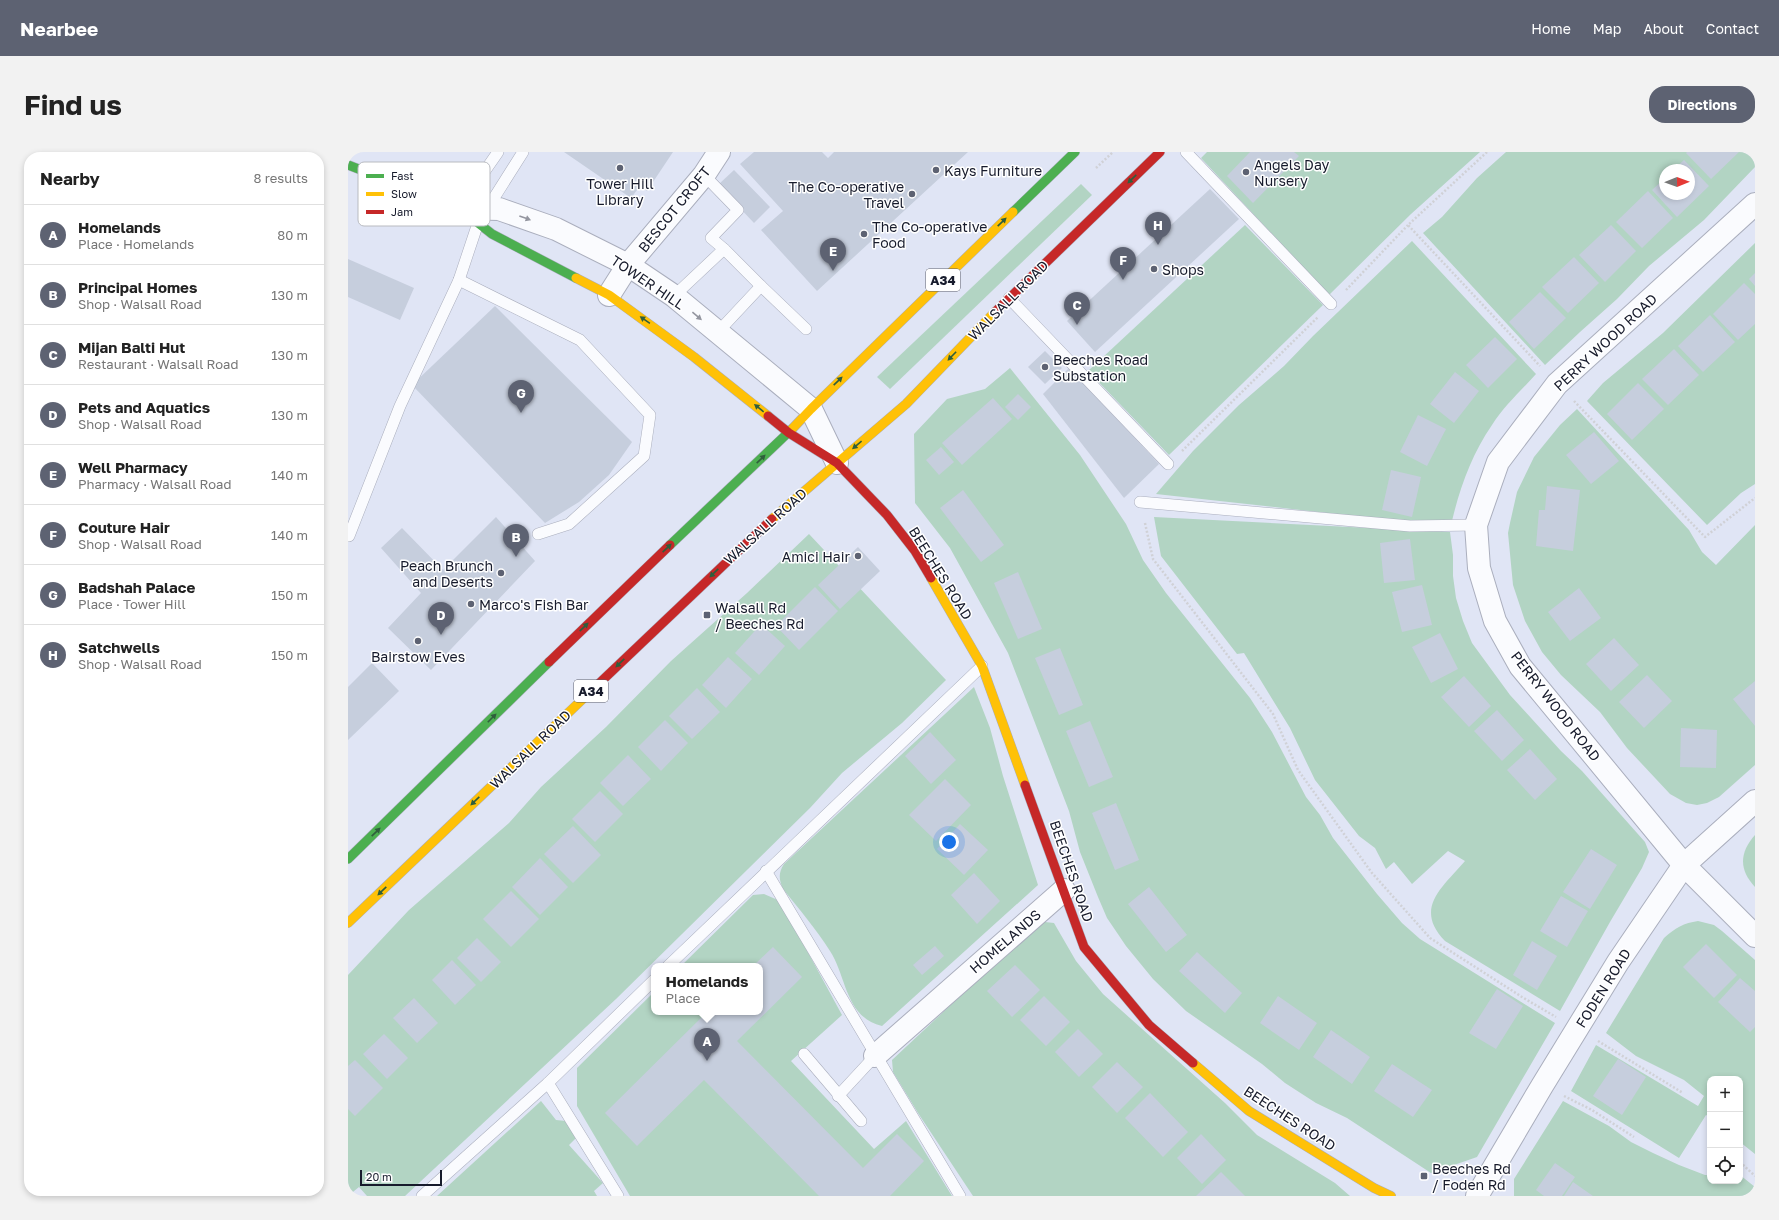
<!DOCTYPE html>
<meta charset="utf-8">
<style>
:root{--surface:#fff;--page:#f2f2f2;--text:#222;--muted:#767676;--line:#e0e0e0;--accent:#5d6272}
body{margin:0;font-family:"Golos Text",sans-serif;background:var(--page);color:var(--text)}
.controls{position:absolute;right:12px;bottom:12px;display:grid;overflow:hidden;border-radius:8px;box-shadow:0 2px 6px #0003}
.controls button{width:36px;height:36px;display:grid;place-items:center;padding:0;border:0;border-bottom:1px solid var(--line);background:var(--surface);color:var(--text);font:20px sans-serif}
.compass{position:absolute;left:1311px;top:12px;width:36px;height:36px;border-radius:50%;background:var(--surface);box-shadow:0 2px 6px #0003;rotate:89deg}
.scale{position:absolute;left:12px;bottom:10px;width:82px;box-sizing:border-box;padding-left:4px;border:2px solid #171b2c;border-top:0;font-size:11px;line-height:14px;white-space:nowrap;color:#171b2c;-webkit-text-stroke:3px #fff;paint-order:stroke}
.you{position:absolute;left:601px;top:690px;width:14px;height:14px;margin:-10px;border:3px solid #fff;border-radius:50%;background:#1a73e8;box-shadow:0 0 0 6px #1a73e833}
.badge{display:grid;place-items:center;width:26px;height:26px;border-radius:50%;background:var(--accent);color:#fff;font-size:13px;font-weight:700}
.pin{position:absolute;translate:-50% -33px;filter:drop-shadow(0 1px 2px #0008)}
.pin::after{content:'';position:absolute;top:21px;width:14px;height:12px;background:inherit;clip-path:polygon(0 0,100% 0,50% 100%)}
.popup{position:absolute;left:303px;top:811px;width:112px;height:52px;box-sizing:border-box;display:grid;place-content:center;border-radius:8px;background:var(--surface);filter:drop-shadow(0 1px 3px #0005);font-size:13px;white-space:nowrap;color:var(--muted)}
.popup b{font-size:15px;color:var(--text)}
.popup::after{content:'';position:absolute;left:50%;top:100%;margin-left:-8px;border:8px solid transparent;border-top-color:var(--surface)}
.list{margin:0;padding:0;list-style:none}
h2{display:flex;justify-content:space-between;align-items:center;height:52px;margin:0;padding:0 16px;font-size:17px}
h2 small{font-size:13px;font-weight:400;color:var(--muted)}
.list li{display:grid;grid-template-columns:26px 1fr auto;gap:12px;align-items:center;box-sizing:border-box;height:60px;padding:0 16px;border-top:1px solid var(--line)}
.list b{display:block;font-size:15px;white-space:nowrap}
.list p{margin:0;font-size:13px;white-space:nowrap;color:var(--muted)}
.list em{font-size:13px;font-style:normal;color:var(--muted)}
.icon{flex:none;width:22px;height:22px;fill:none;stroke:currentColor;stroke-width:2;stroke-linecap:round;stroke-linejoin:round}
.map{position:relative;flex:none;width:1407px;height:1044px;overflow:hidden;border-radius:16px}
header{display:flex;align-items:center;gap:24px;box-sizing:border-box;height:56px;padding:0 20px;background:var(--accent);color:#fff}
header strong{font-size:19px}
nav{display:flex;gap:22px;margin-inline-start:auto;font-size:14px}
.intro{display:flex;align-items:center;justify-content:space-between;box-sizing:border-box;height:96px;padding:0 24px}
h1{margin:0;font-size:28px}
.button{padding:10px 18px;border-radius:16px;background:var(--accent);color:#fff;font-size:14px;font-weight:700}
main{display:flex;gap:24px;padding:0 24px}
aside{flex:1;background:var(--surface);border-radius:16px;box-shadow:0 2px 6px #0003}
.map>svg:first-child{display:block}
</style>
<header>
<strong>Nearbee</strong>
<nav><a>Home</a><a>Map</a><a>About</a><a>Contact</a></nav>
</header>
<div class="intro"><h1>Find us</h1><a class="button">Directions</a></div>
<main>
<aside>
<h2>Nearby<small>8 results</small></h2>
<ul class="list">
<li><span class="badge">A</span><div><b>Homelands</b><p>Place · Homelands</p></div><em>80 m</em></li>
<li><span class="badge">B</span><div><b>Principal Homes</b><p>Shop · Walsall Road</p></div><em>130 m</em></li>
<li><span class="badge">C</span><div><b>Mijan Balti Hut</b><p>Restaurant · Walsall Road</p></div><em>130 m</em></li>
<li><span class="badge">D</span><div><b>Pets and Aquatics</b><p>Shop · Walsall Road</p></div><em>130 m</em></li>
<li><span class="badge">E</span><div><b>Well Pharmacy</b><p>Pharmacy · Walsall Road</p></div><em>140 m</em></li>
<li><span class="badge">F</span><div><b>Couture Hair</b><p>Shop · Walsall Road</p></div><em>140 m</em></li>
<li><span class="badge">G</span><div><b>Badshah Palace</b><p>Place · Tower Hill</p></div><em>150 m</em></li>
<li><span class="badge">H</span><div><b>Satchwells</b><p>Shop · Walsall Road</p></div><em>150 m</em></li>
</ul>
</aside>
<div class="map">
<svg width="1407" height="1044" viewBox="0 0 1407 1044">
<rect width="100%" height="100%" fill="#e0e5f5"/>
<g fill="#b2d4c3" fill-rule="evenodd">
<polygon points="859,0 1132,0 1063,62 981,143 853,6"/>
<path d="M1158,0H1407V15L1356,68L1301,114L1269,147L1232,180L1197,213L1075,81L1094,65L1129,26ZM1317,18H1341V42H1317Z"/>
<polygon points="733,32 744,43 542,237 529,225"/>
<polygon points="897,73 975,153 821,303 740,219"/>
<path d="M1064,89L1188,222C1173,239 1156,254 1144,273C1124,302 1112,335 1104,369L1061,370L808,342L845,299L891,253L936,214L965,184Z"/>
<polygon points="1407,91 1407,332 1393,341 1359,373 1239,249 1255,231 1315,181"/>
<polygon points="662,216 732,303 778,372 795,408 818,441 902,546 924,580 958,645 972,663 985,686 1029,742 1054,771 1072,787 1207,871 1129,1005 1083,1021 999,966 968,951 937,931 914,912 838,859 805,827 778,794 759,766 750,745 732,700 721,659 660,501 602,396 567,351 566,282 599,247 637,237"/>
<polygon points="1229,257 1341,378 1354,400 1368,413 1407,373 1407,613 1371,645 1359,651 1349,653 1338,651 1322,642 1279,596 1252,560 1213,523 1194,500 1177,469 1165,433 1160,381 1162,371 1169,340 1186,305 1212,273"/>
<path d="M806,365L1102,380L1105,403V424L1108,446L1115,469L1124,491L1162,543L1213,599L1234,619L1297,690L1301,700L1294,716L1262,770L1212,859L1097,789C1065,756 1095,735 1117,709L1100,699L1064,732L1046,710L1038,717L1027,696L1011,684L967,628L942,576L896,501L889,502L813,404Z"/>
<polygon points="461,382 598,528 554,571 494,621 462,656 268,847 57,1044 19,1044 11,1035 0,1044 0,823 61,758 161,671 193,635 258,575 323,509 399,441"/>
<path d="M626,535L642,576L655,624L690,733L534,874C497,865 499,825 482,799C468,777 451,757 435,737C431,728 430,721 436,712Z"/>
<path d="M1407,683V735C1391,718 1391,701 1407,683Z"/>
<polygon points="416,742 432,749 494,863 443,909 526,997 558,969 604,1044 282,1044 229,954 229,916 306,840 306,860 412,860 412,814 333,814 405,743"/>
<path d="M1350,769L1366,773L1374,779L1407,808V1002L1392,990V927H1362V965L1358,963L1331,1006L1223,939L1248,893L1350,954L1356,944L1336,928L1288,904L1258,881L1316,786C1327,776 1336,771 1350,769Z"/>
<polygon points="697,770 706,771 728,809 755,842 877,951 909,983 987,1031 1002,1044 625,1044 570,961 545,920 544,908 686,775"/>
<polygon points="193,949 208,968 218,969 228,986 221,993 255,1031 246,1039 249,1044 89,1044"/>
<polygon points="1215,949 1261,974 1283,990 1305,1001 1331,1013 1357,1023 1362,1023 1362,1029 1392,1029 1392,1023 1407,1035 1407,1044 1166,1044 1166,1027"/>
</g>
<g fill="#c6cedd">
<polygon points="216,0 325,0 299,39 292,34 283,46"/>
<polygon points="406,0 474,0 480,6 486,0 620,0 469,139 413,78 435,59 392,12"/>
<polygon points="902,0 946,0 951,4 905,51 879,24"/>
<polygon points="1339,0 1391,0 1363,27 1338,1"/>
<polygon points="1336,8 1361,34 1329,65 1304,38 1317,26 1317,42 1341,42 1341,18 1325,18"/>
<polygon points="386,18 422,55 406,71 370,33"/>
<polygon points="862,37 891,67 747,200 719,169"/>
<polygon points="1300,39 1325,66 1294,96 1268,70"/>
<polygon points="1263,73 1288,99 1257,130 1231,103"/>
<polygon points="1226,105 1251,131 1220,161 1194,135"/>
<polygon points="0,107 66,136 52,168 0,145"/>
<polygon points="1407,121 1407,134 1401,127"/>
<polygon points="1396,131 1407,142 1407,172 1390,188 1365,162"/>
<polygon points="1192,140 1218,166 1186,197 1161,170"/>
<polygon points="147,154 284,290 261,323 231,350 197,371 64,233"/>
<polygon points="1362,163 1387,190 1355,220 1330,194"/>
<polygon points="1147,185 1169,207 1140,236 1118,213"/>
<polygon points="1326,197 1351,223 1320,253 1294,227"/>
<polygon points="697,199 714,216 697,232 680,215"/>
<polygon points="721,216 811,312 776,346 695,242"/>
<polygon points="1107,220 1131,239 1106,271 1082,252"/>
<polygon points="1290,231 1316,257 1284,288 1259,262"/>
<polygon points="670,242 683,255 670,268 657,255"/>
<polygon points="645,246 664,267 614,313 594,291"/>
<polygon points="1070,263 1098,277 1079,314 1052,300"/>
<polygon points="1246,280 1271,309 1243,332 1218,303"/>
<polygon points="593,295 606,310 591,323 578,308"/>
<polygon points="1043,318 1073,325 1064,365 1034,358"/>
<polygon points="1199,334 1232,338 1225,399 1188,394 1191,358 1197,358"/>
<polygon points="615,338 656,393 633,410 592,356"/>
<polygon points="148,365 187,409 83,518 40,476 73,441 33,396 54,376 95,418"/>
<polygon points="1062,387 1067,428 1036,431 1032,391"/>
<polygon points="510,395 532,419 492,457 470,433"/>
<polygon points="670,420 694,477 670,487 646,431"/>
<polygon points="1074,433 1084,473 1054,480 1044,440"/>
<polygon points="467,435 490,459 451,498 428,474"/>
<polygon points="1231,436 1253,466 1222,489 1200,460"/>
<polygon points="413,472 437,494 411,523 387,501"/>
<polygon points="1092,481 1110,517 1083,531 1064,495"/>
<polygon points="1266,486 1291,513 1263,539 1238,512"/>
<polygon points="712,496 735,553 711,563 687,506"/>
<polygon points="380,505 404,527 378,556 354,533"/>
<polygon points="24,511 51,539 0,588 0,535"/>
<polygon points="1299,523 1324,549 1296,576 1271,550"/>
<polygon points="1116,524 1143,554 1121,575 1093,545"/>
<polygon points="1407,529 1407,574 1385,547"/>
<polygon points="349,536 372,560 344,587 321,564"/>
<polygon points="1149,558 1176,588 1154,609 1126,579"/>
<polygon points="317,568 340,591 313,619 290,595"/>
<polygon points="742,569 765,625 741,635 718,579"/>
<polygon points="1333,576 1369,578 1368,616 1332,615"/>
<polygon points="582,580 608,608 583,632 557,604"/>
<polygon points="1182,597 1209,627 1187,648 1159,618"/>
<polygon points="280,603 303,627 275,654 252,631"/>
<polygon points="597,627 623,653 588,689 561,663"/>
<polygon points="252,639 275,662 247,690 224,667"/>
<polygon points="768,651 791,708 767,718 744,661"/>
<polygon points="612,672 640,698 616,723 589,697"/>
<polygon points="225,674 253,703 225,731 196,702"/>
<polygon points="1243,697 1269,713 1242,757 1215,740"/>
<polygon points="192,706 220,735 192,763 164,735"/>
<polygon points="626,721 652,749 629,772 603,743"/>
<polygon points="801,735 839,783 818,800 780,752"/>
<polygon points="163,739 191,767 163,795 135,767"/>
<polygon points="1213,744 1240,759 1219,795 1192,779"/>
<polygon points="129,786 153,810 133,830 109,806"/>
<polygon points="1184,789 1209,804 1189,838 1165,823"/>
<polygon points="1358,792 1389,823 1366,846 1335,815"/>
<polygon points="587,794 596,804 574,823 565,813"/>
<polygon points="425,795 454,825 389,889 515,1016 549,982 576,1009 542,1044 471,1044 356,928 289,994 257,961 359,860 412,860 412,814 405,814"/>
<polygon points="849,800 894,841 877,861 831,819"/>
<polygon points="104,808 128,833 107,853 84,828"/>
<polygon points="667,813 692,838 664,865 639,839"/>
<polygon points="1392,826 1407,839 1407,875 1402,880 1370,850"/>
<polygon points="1149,837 1175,854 1148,897 1121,881"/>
<polygon points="696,844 722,870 698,894 672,868"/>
<polygon points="930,844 969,871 951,898 912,871"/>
<polygon points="66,846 90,871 69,891 45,866"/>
<polygon points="730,877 755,902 731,925 707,900"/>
<polygon points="983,878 1022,905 1004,932 965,905"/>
<polygon points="36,882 60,906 39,927 15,902"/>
<polygon points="1270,907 1298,925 1274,963 1245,944"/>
<polygon points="7,908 35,936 7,964 0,957 0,914"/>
<polygon points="769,910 795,935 769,961 744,935"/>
<polygon points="1044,912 1084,938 1065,965 1026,939"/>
<polygon points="802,941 840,980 815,1005 777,966"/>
<polygon points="853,982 878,1008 854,1032 829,1006"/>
<polygon points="1207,1011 1227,1025 1214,1044 1196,1044 1188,1038"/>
<polygon points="873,1020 897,1044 848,1044"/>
<polygon points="1225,1030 1245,1044 1216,1044"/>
</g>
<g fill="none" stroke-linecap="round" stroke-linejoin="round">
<g stroke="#aaaebd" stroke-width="12">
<g id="lane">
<polyline points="838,0 983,152"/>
<polyline points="356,23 390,58 363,86 376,97 413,134 458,177"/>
<polyline points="111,56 150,0"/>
<polyline points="139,57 175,0"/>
<polyline points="111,128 232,188 302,263 296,304 221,372 190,382"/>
<polyline points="326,144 376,97"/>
<polyline points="661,146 820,312"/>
<polyline points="369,181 413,134"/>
<polyline points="792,350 1062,374 1128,373"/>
<polyline points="1,384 52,254 111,128 130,71"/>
<polyline points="418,719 612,1044"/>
<polyline points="320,814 634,514"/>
<polyline points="456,902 513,969"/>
<polyline points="200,931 270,1044"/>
<polyline points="490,944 527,904"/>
<polyline points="74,1044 200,931 306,828"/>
</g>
</g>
<g stroke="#aaaebd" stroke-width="24">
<g id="street">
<polyline points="1407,52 1209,232 1150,310 1128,373 1131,416 1147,469 1172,514 1336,713 1407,784"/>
<polyline points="111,56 151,57 208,77 280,113 326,144 463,257 489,311"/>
<polyline points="261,143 280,113 356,23 371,0"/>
<polyline points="527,904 716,738"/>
<polyline points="1129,1044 1194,934 1270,810 1336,713 1407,649"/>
</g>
</g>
<g stroke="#aaaebd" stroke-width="10">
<g id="fast">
<polyline points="0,13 111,56 144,82 228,126"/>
<polyline points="665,60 727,0"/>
<polyline points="322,393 444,277"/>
<polyline points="0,707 201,510"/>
</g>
</g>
<g stroke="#aaaebd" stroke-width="10">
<g id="slow">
<polyline points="228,126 261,143 346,205 420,264"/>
<polyline points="444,277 463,257 665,60"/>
<polyline points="424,367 558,252 647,160"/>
<polyline points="583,426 634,514 677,633"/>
<polyline points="0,771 241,541"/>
<polyline points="845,911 901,959 1026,1036 1043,1044"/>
</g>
</g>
<g stroke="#aaaebd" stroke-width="10">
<g id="jam">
<polyline points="647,160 812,0"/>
<polyline points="420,264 441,281 489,311 539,363 567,399 583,426"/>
<polyline points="201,510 322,393"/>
<polyline points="241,541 424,367"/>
<polyline points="677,633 736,795 801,873 845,911"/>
</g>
</g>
<g stroke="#d0d1d6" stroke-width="2.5" stroke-dasharray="2 2" stroke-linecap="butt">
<polyline points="1139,0 1060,73 1192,214"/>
<polyline points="748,16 765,0"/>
<polyline points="998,138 1060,73"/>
<polyline points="1226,249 1357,385 1407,346"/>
<polyline points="834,299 970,165"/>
<polyline points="797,371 805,407 925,562 950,618 1024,721 1082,786 1174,845 1208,865"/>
<polyline points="1250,889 1335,941"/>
<polyline points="1216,944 1244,958 1286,985"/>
<polyline points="1392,1010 1407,1024"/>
</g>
<use href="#lane" stroke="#fafbfe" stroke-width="11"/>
<use href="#street" stroke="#fafbfe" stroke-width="22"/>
<use href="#fast" stroke="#4caf50" stroke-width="9"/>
<use href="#slow" stroke="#ffc107" stroke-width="9"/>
<use href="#jam" stroke="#c62828" stroke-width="9"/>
</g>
<defs><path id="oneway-solid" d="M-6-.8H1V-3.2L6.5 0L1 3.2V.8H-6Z"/></defs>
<g fill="#2f5e3c">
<use href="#oneway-solid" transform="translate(784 27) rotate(136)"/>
<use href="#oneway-solid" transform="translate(654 70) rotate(-44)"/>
<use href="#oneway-solid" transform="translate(297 168) rotate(-145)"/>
<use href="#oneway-solid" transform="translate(604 204) rotate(134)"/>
<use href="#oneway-solid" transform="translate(490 229) rotate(-44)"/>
<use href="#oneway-solid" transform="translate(411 256) rotate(-141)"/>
<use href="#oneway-solid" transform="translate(509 293) rotate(140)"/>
<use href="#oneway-solid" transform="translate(413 307) rotate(-44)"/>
<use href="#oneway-solid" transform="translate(319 396) rotate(-43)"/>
<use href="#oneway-solid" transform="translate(366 421) rotate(136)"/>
<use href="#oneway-solid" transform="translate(236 475) rotate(-44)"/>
<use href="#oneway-solid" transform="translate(272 511) rotate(136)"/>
<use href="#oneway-solid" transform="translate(144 566) rotate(-45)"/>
<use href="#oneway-solid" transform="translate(127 649) rotate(136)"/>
<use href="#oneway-solid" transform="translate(28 680) rotate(-44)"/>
<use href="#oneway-solid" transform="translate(34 739) rotate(136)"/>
</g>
<g fill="#9496a0">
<use href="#oneway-solid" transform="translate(177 66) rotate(20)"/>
<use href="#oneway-solid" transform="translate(349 164) rotate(40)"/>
</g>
<g fill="#5d6272" stroke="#fff" stroke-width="1.5">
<circle cx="272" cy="16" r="4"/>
<circle cx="588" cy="18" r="4"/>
<circle cx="898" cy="20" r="4"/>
<circle cx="564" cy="42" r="4"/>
<circle cx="516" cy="82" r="4"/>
<circle cx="806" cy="117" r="4"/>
<circle cx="697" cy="215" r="4"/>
<circle cx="510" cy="404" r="4"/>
<circle cx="153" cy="421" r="4"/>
<circle cx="123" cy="452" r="4"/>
<rect x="355" y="459" width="8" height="8" rx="2"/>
<circle cx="70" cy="489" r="4"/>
<rect x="1072" y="1020" width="8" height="8" rx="2"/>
</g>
<g text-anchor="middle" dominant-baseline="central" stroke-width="3" stroke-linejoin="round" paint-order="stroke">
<g fill="#fff" stroke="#5d5f6b" stroke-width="1">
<rect x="578" y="117" width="34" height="22" rx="3"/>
<rect x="226" y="528" width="34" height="22" rx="3"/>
</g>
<g font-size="13" font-weight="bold" fill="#171b2c">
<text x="595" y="128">A34</text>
<text x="243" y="539">A34</text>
</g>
<g font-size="14" fill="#171b2c" stroke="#fff" text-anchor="start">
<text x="906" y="12">Angels Day<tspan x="906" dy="16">Nursery</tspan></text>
<text x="596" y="18">Kays Furniture</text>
<text x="272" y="31" text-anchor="middle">Tower Hill<tspan x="272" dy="16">Library</tspan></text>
<text x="556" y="34" text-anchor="end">The Co-operative<tspan x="556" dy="16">Travel</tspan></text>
<text x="524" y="74">The Co-operative<tspan x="524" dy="16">Food</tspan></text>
<text x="814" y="117">Shops</text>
<text x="705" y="207">Beeches Road<tspan x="705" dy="16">Substation</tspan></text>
<text x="502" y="404" text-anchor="end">Amici Hair</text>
<text x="145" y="413" text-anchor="end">Peach Brunch<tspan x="145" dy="16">and Deserts</tspan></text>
<text x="131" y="452">Marco's Fish Bar</text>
<text x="367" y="455">Walsall Rd<tspan x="367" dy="16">/ Beeches Rd</tspan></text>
<text x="70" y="504" text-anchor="middle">Bairstow Eves</text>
<text x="1084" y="1016">Beeches Rd<tspan x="1084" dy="16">/ Foden Rd</tspan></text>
</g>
<g font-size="14" fill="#171b2c" stroke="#fff">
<text transform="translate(326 57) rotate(-51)">BESCOT CROFT</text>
<text transform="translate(300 130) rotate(34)">TOWER HILL</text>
<text transform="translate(660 148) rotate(-45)">WALSALL ROAD</text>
<text transform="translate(1257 190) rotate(-43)">PERRY WOOD ROAD</text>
<text transform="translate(417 374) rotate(-42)">WALSALL ROAD</text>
<text transform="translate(593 421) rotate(58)">BEECHES ROAD</text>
<text transform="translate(1208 554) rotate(52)">PERRY WOOD ROAD</text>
<text transform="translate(182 597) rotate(-44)">WALSALL ROAD</text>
<text transform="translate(724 719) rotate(71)">BEECHES ROAD</text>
<text transform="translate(657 789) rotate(-41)">HOMELANDS</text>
<text transform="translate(1255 836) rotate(-58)">FODEN ROAD</text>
<text transform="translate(942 966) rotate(33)">BEECHES ROAD</text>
</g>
</g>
<rect x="10" y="10" width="132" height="64" rx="6" fill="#fff" stroke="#b9bbc0" stroke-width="1"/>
<rect x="18" y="22" width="18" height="4" fill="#4caf50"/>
<rect x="18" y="40" width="18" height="4" fill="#ffc107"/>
<rect x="18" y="58" width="18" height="4" fill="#c62828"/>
<g font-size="11" fill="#171b2c">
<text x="43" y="28">Fast</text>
<text x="43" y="46">Slow</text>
<text x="43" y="64">Jam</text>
</g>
</svg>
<div class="controls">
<button>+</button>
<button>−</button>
<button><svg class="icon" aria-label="locate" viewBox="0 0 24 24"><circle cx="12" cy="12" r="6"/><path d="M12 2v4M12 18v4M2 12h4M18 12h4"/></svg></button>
</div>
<svg class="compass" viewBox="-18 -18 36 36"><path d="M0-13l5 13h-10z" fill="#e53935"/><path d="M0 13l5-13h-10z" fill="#767676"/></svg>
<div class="scale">20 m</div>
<div class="you"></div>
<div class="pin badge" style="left:359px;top:909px">A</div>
<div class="popup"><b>Homelands</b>Place</div>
<div class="pin badge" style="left:168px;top:405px">B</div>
<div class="pin badge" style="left:729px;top:173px">C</div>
<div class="pin badge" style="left:93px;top:483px">D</div>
<div class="pin badge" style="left:485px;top:119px">E</div>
<div class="pin badge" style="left:775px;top:128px">F</div>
<div class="pin badge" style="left:173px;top:261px">G</div>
<div class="pin badge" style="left:810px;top:93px">H</div>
</div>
</main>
